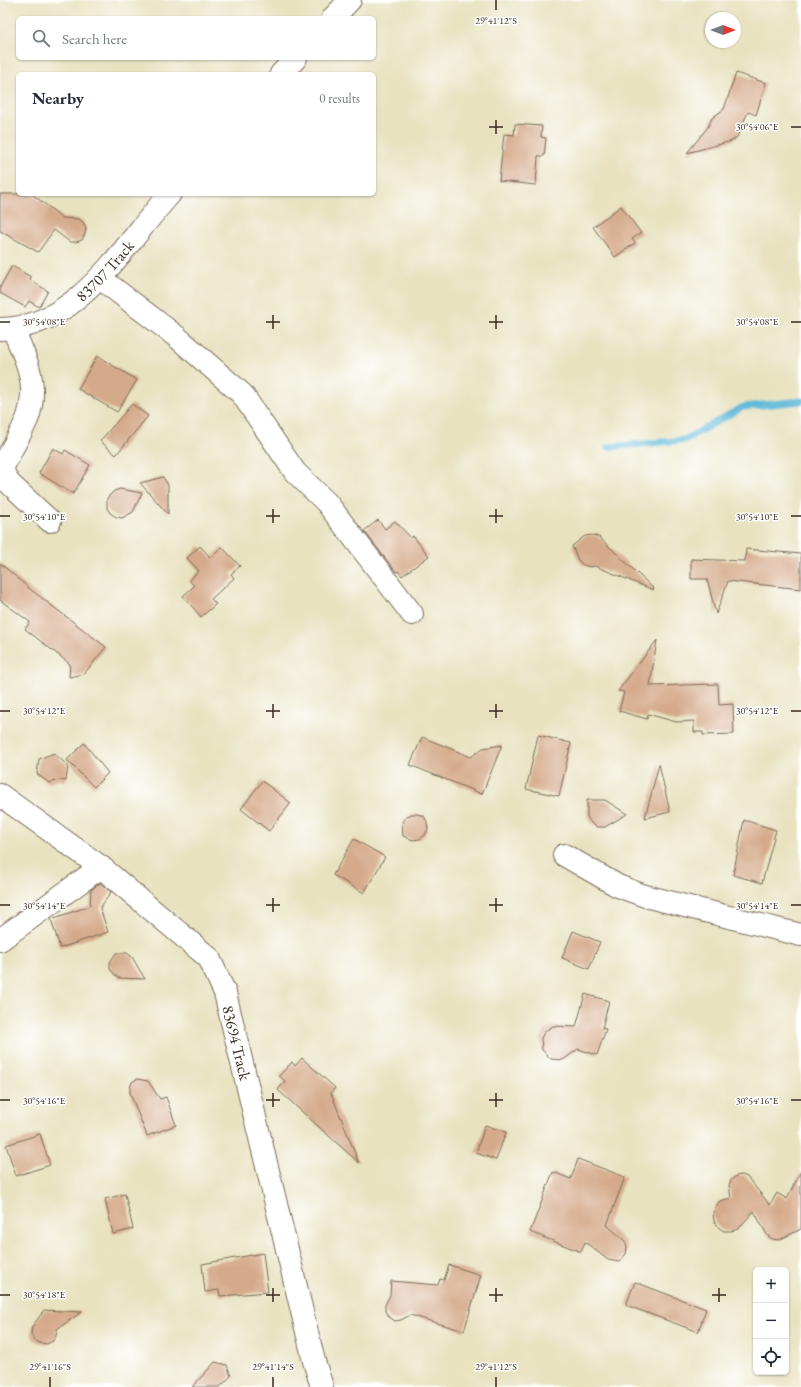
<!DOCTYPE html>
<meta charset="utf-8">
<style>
:root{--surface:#fff;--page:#f2f2f3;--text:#1f2937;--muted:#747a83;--line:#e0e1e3}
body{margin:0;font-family:"EB Garamond",serif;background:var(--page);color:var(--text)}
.controls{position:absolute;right:12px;bottom:12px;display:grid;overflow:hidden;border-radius:6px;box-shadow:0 1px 3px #0004}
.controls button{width:36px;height:36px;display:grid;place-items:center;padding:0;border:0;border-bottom:1px solid var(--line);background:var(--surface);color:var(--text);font:20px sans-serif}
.compass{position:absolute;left:705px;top:12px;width:36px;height:36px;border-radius:50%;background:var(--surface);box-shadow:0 1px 3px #0004;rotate:90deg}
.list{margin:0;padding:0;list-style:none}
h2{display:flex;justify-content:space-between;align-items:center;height:52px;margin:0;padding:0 16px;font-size:17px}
h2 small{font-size:13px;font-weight:400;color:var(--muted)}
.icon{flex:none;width:22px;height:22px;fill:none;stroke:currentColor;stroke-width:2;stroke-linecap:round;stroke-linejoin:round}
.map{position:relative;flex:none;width:801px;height:1387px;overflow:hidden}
.search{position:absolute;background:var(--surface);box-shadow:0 1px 3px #0004;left:16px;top:16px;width:360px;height:44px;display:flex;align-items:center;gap:10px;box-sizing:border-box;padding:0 14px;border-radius:6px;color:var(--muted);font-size:15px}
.panel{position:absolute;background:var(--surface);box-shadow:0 1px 3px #0004;left:16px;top:72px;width:360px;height:124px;border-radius:6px}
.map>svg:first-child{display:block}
</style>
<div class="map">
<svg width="801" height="1387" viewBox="0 0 801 1387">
<rect width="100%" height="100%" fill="#fff"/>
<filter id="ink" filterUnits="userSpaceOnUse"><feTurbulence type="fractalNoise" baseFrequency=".025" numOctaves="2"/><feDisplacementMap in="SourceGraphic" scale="8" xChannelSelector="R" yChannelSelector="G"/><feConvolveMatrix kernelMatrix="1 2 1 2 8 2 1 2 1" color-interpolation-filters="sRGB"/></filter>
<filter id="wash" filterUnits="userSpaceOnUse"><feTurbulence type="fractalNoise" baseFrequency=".012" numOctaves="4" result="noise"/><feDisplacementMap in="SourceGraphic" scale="16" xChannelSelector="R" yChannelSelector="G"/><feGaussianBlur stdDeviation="0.9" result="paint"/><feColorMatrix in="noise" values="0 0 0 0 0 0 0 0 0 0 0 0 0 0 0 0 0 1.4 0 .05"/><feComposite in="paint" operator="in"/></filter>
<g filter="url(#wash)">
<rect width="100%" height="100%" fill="#e8e2c0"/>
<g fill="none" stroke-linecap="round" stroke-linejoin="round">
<polyline stroke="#59b7d7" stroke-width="7" points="609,447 684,440 743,407 801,401"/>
</g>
<g id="blocks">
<g fill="#d5aa8b">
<polygon points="736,73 766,83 756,115 748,112 737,137 732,141 687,153 708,127 712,118 724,109"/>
<polygon points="515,124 542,126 541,137 546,138 544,156 538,156 536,185 499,181 504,134 514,135"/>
<polygon points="0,194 32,194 63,218 78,219 83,222 86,228 85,234 82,240 76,242 70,242 54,230 38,252 0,231"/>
<polygon points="621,206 641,233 632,239 635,243 615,257 593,227"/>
<polygon points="12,266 31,277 30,280 48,291 39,307 29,301 25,307 0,293 0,287"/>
<polygon points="97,356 137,380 117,412 78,389"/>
<polygon points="132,404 148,416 116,455 100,441"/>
<polygon points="53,448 63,454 65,450 90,465 73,494 39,473"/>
<polygon points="163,477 168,485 168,514 140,483"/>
<polygon points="120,489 142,493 133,512 122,518 116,517 110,513 107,508 107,498 114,491"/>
<polygon points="378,520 385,529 395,521 411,538 413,536 429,556 402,576 398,571 396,572 364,531"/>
<polygon points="592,535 599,537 654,589 653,590 595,566 590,567 583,565 578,560 572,546 585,536"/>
<polygon points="200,546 211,558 222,547 240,566 231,574 234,578 211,599 216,604 201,617 183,596 194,586 189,580 199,571 187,558"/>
<polygon points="746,549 801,554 801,589 728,581 716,614 707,579 691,579 691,559 745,561"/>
<polygon points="0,563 30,589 106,647 84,674 69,677 70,664 25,629 30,622 0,600"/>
<polygon points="657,640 650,686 718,684 719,705 733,704 734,734 703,735 703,732 694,732 694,721 676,722 648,714 647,719 619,711 624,692 618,691"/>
<polygon points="538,735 571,743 559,796 526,789"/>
<polygon points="422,737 471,757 483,748 502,745 482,794 410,765"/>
<polygon points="84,743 108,773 94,787 67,760"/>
<polygon points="54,753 68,766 66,781 59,780 49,783 37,774 39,759"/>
<polygon points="659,764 670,812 645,818"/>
<polygon points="262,781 291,803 269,831 241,809"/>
<polygon points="587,800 605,800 627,814 605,827 597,827 591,823 587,817"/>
<polygon points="411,814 417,814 424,816 427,822 428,829 425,835 420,839 413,840 403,836 402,825 405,818"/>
<polygon points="744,820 776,830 762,883 733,875"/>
<polygon points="354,839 385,857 364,893 333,875"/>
<polygon points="100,883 111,892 100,908 108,932 60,948 51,919 90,906 91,890"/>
<polygon points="573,931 600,942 589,969 562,958"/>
<polygon points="116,953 127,953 132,957 145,979 119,978 114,974 110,969 110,962"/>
<polygon points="585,994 609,1001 602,1028 606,1029 597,1055 578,1049 563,1060 551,1059 542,1050 541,1038 545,1031 553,1026 576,1027"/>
<polygon points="302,1058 335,1088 331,1093 359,1163 278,1090 285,1081 279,1076 292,1062 295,1066"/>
<polygon points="137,1079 148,1081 160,1099 166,1097 176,1125 147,1136 130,1093 130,1088 132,1082"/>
<polygon points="485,1125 506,1132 496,1160 476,1153"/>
<polygon points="40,1134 50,1165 16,1176 6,1145"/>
<polygon points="578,1159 625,1177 607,1225 625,1241 627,1247 626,1254 619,1262 608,1260 585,1242 581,1252 530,1232 553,1172 571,1179"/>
<polygon points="801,1171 801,1229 779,1240 772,1239 767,1235 754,1211 738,1229 731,1231 724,1231 718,1227 714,1221 713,1214 715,1207 720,1201 731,1198 729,1185 731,1180 736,1176 742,1175 747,1177 770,1205 777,1193 787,1199"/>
<polygon points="125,1194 133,1229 113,1234 105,1199"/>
<polygon points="263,1253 268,1292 220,1296 219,1290 205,1292 202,1264"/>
<polygon points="449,1265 481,1275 464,1331 410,1315 401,1320 395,1321 389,1317 385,1311 385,1305 390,1295 391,1281 438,1285 440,1279 444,1280"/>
<polygon points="635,1282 706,1309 698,1332 626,1305"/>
<polygon points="44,1310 82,1312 57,1329 56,1336 53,1341 47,1344 40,1343 34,1340 31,1334 32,1327"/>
<polygon points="215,1362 227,1365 231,1376 220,1387 192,1387"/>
</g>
</g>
</g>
<g filter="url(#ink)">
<use href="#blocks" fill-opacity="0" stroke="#786a57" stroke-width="1"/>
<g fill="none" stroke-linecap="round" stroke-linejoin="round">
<g stroke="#786a57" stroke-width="24">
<g id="minor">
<polyline points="333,18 350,0"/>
<polyline points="281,74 296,58"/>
<polyline points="100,278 177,337 242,394 295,472 327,503 412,614"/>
<path id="s1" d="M0,329C78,329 124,244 170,194"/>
<path d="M13,329C26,359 39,384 28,417C21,435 9,451 2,470L9,483L50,521"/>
<path id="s2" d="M0,795L101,867L209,958L225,993L314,1361L322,1387"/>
<polyline points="564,855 618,886 645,896 801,935"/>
<polyline points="0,940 101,867"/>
</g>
</g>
<use href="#minor" stroke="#fff" stroke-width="22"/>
</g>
</g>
<path fill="none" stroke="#3b2a1e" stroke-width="1.5" d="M496,0V10M496,120V134M489,127H503M791,127H801M273,315V329M496,315V329M0,322H10M266,322H280M489,322H503M791,322H801M273,509V523M496,509V523M0,516H10M266,516H280M489,516H503M791,516H801M273,704V718M496,704V718M0,711H10M266,711H280M489,711H503M791,711H801M273,898V912M496,898V912M0,905H10M266,905H280M489,905H503M791,905H801M273,1093V1107M496,1093V1107M0,1100H10M266,1100H280M489,1100H503M791,1100H801M273,1288V1302M496,1288V1302M719,1288V1302M0,1295H10M266,1295H280M489,1295H503M712,1295H726M50,1377V1387M273,1377V1387M496,1377V1387"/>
<g text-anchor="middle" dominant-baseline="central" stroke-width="3" stroke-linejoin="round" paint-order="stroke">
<g font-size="16" fill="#3b2a1e" stroke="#fff">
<text stroke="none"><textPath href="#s1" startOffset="124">83707 Track</textPath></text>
<text stroke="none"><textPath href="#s2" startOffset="355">83694 Track</textPath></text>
</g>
</g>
<g font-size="10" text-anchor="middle" fill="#3b2a1e" stroke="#fff" stroke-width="3" stroke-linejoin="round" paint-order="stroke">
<text x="496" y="24">29°41'12"S</text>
<text x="757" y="130">30°54'06"E</text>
<text x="44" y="325">30°54'08"E</text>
<text x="757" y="325">30°54'08"E</text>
<text x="44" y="520">30°54'10"E</text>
<text x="757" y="520">30°54'10"E</text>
<text x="757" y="714">30°54'12"E</text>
<text x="44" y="714">30°54'12"E</text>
<text x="757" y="909">30°54'14"E</text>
<text x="44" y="909">30°54'14"E</text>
<text x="44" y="1104">30°54'16"E</text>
<text x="757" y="1104">30°54'16"E</text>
<text x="44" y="1298">30°54'18"E</text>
<text x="50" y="1370">29°41'16"S</text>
<text x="273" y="1370">29°41'14"S</text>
<text x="496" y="1370">29°41'12"S</text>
</g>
</svg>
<div class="controls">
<button>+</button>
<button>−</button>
<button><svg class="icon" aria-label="locate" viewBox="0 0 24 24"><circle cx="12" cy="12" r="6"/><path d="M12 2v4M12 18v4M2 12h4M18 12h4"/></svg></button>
</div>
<svg class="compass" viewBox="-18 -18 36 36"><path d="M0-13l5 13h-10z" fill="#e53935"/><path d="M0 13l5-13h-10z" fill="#747a83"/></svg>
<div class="search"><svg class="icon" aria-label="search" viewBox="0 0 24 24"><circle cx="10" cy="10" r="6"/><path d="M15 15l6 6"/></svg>Search here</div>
<section class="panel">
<h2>Nearby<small>0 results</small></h2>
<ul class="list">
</ul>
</section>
</div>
